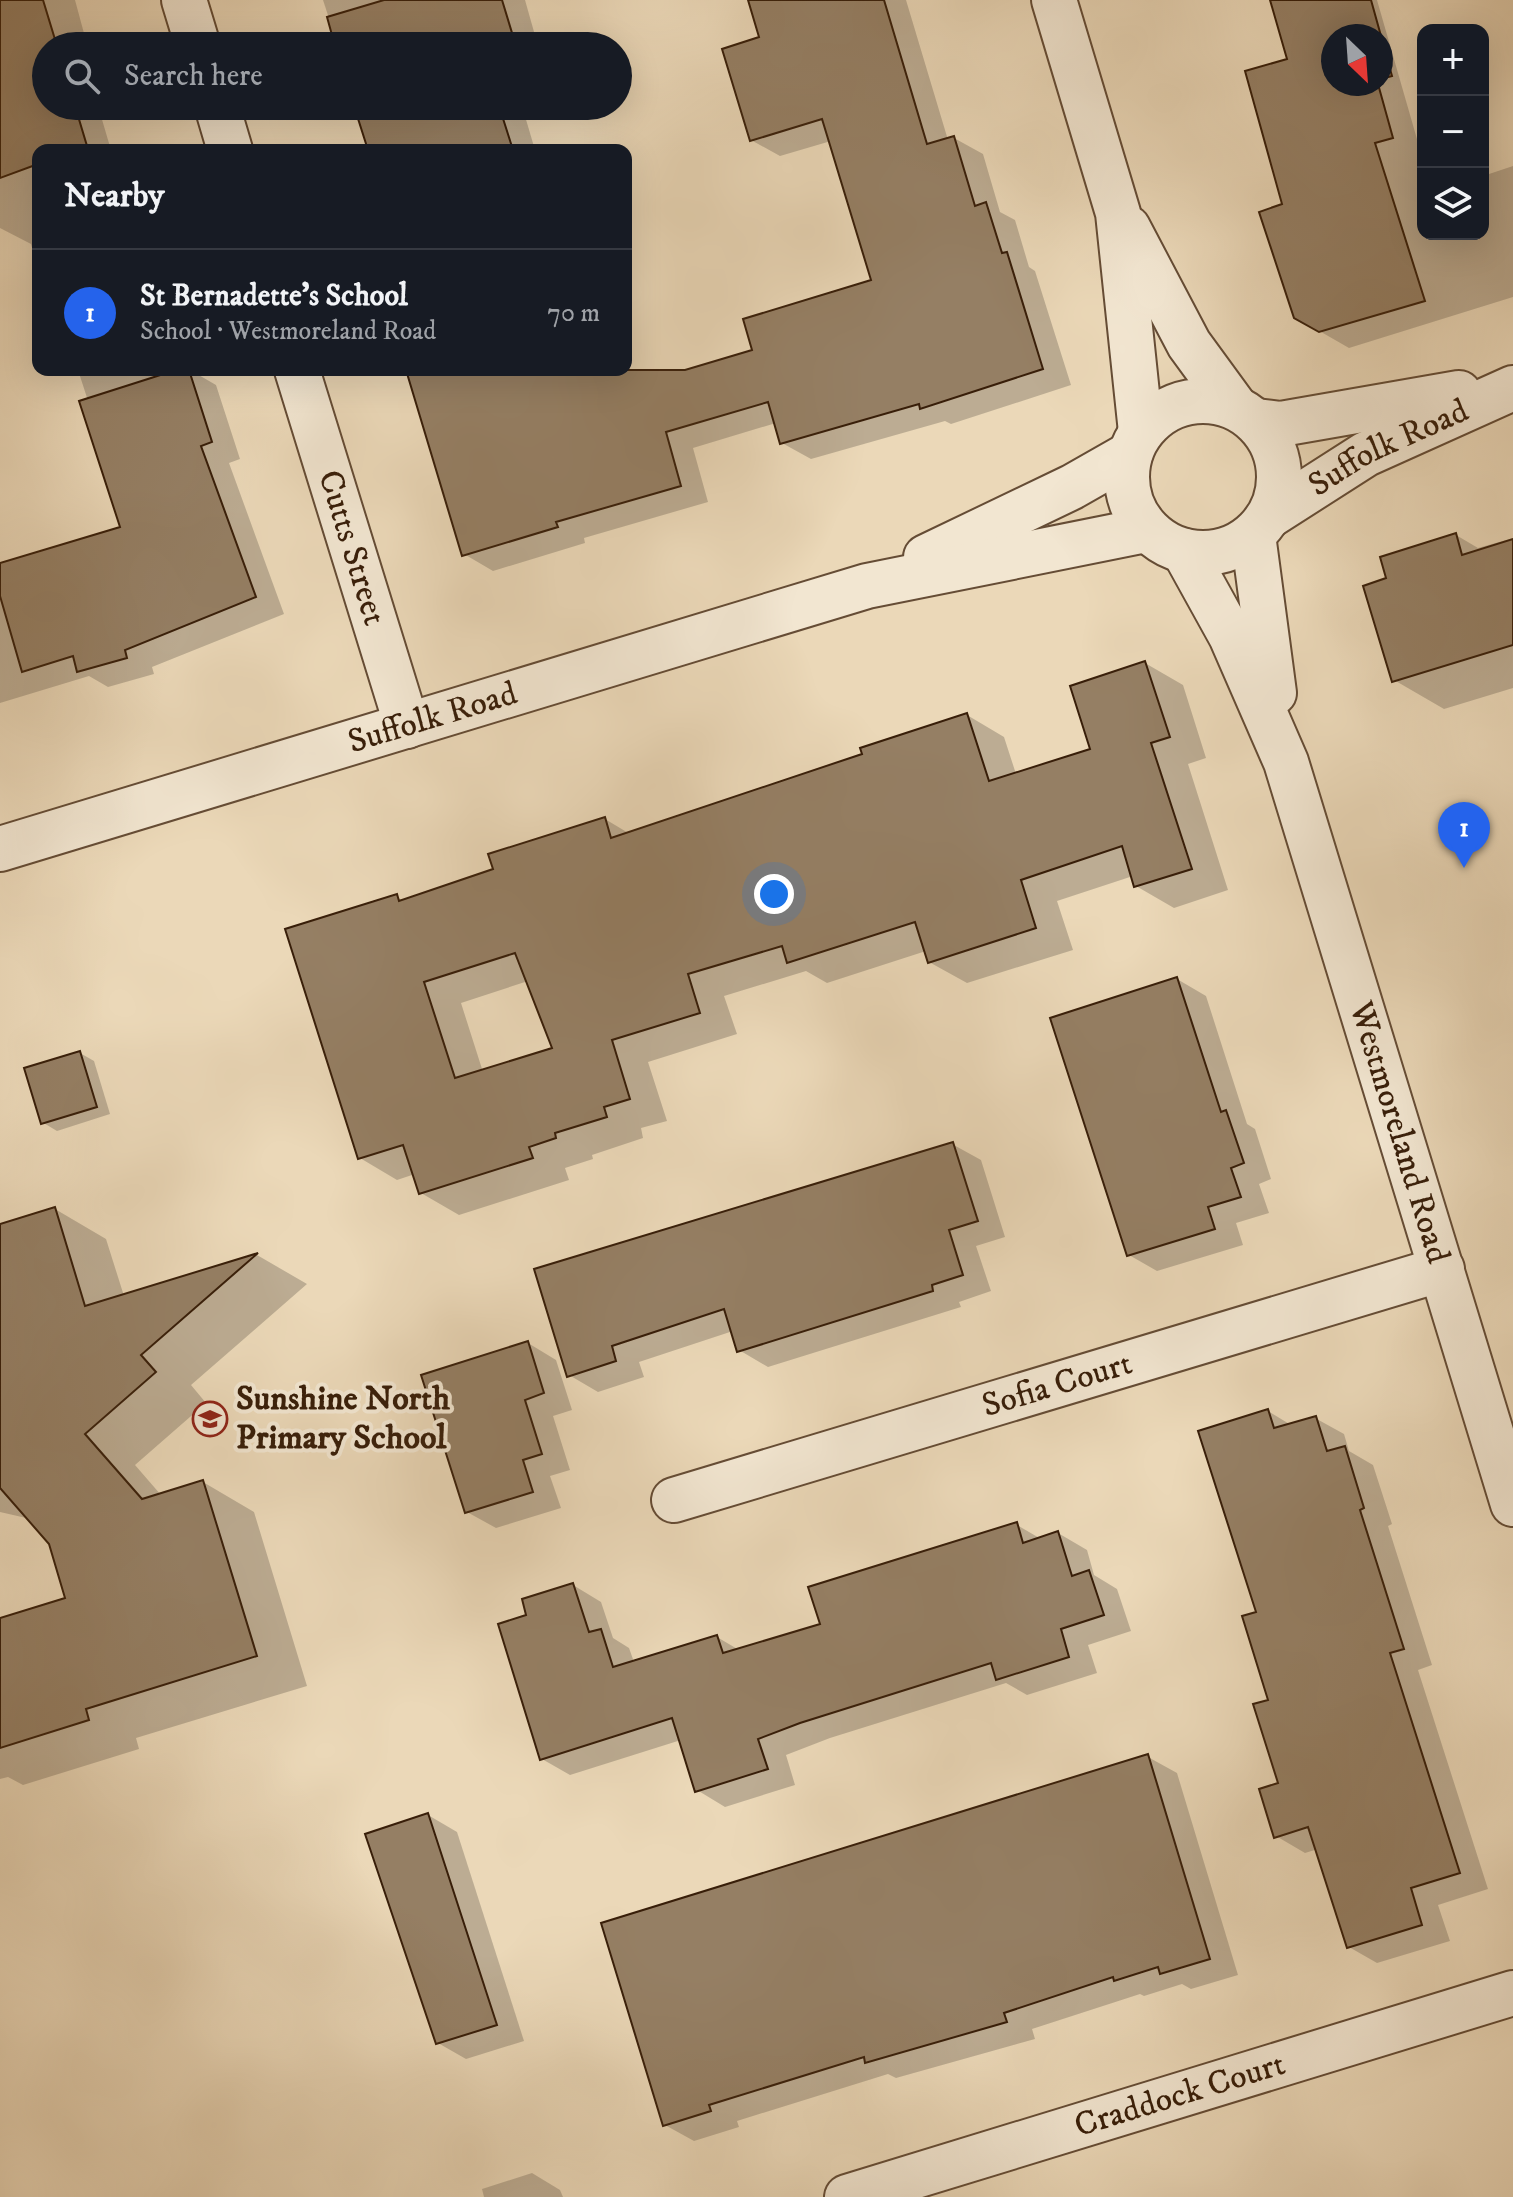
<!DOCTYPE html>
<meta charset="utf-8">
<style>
:root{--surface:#171b24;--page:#20242c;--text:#f1f3f6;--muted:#9ea1a6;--line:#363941;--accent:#2563eb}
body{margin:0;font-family:"IM FELL DW Pica",serif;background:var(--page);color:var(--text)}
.controls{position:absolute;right:24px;top:24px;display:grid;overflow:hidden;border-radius:16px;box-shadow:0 8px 32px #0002}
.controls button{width:72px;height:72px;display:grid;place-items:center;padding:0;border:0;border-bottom:2px solid var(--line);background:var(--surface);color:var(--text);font:40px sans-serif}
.compass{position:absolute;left:1321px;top:24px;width:72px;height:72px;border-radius:50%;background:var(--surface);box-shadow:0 8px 32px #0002;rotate:155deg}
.you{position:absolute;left:774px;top:894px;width:28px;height:28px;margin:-20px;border:6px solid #fff;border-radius:50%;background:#1a73e8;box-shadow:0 0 0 12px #1a73e833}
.badge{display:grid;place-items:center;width:52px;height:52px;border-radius:50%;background:var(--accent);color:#fff;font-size:26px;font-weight:700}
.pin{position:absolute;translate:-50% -66px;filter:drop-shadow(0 2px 4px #0008)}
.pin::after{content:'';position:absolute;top:42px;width:28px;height:24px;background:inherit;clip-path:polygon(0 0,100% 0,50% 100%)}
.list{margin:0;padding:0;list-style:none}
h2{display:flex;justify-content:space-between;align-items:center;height:104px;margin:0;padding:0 32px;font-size:34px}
h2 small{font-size:26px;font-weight:400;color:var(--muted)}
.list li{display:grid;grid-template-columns:52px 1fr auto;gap:24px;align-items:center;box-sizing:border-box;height:128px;padding:0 32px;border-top:2px solid var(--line)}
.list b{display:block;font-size:30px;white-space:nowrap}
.list p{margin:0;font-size:26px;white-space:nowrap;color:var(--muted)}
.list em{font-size:26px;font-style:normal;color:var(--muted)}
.icon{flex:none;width:44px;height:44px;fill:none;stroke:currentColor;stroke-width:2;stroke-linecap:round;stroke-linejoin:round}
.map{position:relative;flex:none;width:1513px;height:2197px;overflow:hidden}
.search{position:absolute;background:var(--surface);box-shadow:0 8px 32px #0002;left:32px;top:32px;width:600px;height:88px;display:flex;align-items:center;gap:20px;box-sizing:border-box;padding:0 28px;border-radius:44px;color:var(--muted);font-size:30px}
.panel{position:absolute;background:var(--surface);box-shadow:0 8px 32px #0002;left:32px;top:144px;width:600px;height:232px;border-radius:16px}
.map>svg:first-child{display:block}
</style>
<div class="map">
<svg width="1513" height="2197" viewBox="0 0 1513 2197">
<rect width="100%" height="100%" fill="#ebd8b8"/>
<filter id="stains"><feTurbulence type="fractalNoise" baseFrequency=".0025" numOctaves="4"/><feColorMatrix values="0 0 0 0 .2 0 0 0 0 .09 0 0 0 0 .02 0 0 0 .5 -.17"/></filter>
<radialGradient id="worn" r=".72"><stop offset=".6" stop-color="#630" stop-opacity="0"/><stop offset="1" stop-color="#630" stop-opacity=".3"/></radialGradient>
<g fill="#0003" fill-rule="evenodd">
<polygon points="0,0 75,0 85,37 78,39 80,46 46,46 46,106 98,106 111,150 38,150 38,267 31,244 0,228"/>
<polygon points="323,0 525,0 538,46 338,46"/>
<polygon points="750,0 906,0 948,140 954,138 983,154 1000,212 1015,220 1029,267 1035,271 1071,385 951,424 945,421 811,459 782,443 776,423 693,448 708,502 584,538 585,543 493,571 464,554 408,370 531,370 544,414 755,351 873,282 831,141 780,156 751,140 762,39"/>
<path d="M1272,0H1377L1423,160V234H1483V176L1513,166V297L1349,348L1295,317L1285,206L1289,60ZM1333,36H1381V84H1333Z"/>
<polygon points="356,106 522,106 535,150 379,150"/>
<polygon points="78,370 190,370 216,385 240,459 229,463 284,614 152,667 154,674 108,687 89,676 0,703 0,599 3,598 0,565 129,527"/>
<polygon points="1456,535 1478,548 1513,538 1513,688 1444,709 1394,680 1389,580"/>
<path d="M1145,663L1183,685L1206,758L1188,764L1228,890L1174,908L1136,886L1133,876L1057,901L1073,950L967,983L929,962L926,951L827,983L806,971L724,996L737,1034L648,1062L667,1121L641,1128L643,1138L592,1155L593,1159L565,1168L569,1180L459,1215L421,1193L415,1174L397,1180L360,1158L396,897L404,901L495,870L605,819L630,834L864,755L967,715L1004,737L1016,774L1092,750ZM528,981L554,1050L483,1072L461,1003Z"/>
<polygon points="1177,979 1206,996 1247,1124 1255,1129 1271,1179 1259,1184 1269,1213 1236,1223 1243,1245 1157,1271 1129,1255"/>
<polygon points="80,1053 94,1061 110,1114 57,1131 42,1122"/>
<polygon points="952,1144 981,1160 1005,1237 976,1246 991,1291 959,1302 961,1307 768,1367 739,1350 733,1331 639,1362 644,1377 598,1392 569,1375 536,1270"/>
<polygon points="55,1209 106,1239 124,1296 257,1255 307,1284 191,1385 206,1403 135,1465 161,1495 203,1482 254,1512 307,1686 136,1738 139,1749 23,1785 8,1777 0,1779 0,1621 68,1600 61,1526 0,1512 0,1226"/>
<polygon points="528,1343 556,1360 572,1410 553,1416 570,1470 550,1476 561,1508 496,1528 467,1512"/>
<polygon points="1268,1411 1291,1425 1315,1418 1344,1434 1349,1451 1373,1465 1392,1524 1388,1526 1432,1665 1418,1670 1488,1889 1438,1905 1450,1941 1377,1963 1349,1947 1318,1849 1305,1853 1276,1836 1281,1784 1259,1613"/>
<polygon points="1017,1525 1041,1539 1058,1533 1087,1550 1094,1575 1117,1589 1131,1631 1088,1645 1097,1673 1027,1695 1006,1683 830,1738 786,1755 795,1785 725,1807 697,1790 681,1740 570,1775 542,1759 529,1616 573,1585 601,1602 613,1638 629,1648 634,1662 717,1637 739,1650 822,1625"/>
<polygon points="1148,1757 1177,1773 1238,1975 1191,1989 1182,1984 1144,1996 1140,1994 1032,2029 1035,2039 896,2078 888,2074 737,2121 739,2127 694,2141 665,2125"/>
<polygon points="428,1815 457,1832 524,2041 466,2059 438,2043"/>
<polygon points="532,2173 560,2190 563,2197 484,2197 482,2189"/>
</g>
<g fill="#957f64" stroke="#381e09" stroke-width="2" fill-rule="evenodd">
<polygon points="0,0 43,0 57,46 46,46 46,106 75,106 87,146 77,150 38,150 38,164 0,178"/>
<polygon points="384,0 502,0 516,46 335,46 327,17"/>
<polygon points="748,0 884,0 927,144 954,136 975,206 986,202 1002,253 1007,252 1043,369 920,409 919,404 780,444 768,402 666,432 681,486 556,522 558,527 462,556 406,370 685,370 752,350 743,319 871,280 822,119 750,141 722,49 759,37"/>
<polygon points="1270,0 1371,0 1381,36 1333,36 1333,84 1378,84 1393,138 1375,143 1425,301 1319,332 1294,318 1259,212 1282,204 1245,71 1287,59"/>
<polygon points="1381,37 1392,76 1381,79"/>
<polygon points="354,106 499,106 513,150 368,150"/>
<polygon points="176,370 189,370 212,442 201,446 256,597 125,650 127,658 77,672 73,656 22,672 0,596 0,563 120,527 79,401"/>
<polygon points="1456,533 1462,555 1513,539 1513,645 1392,682 1363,586 1386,578 1380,557"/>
<path d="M1145,661L1170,737L1151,743L1192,869L1134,887L1122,846L1021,880L1036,928L928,963L915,922L787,963L782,946L688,974L700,1013L612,1040L630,1099L604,1107L607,1117L555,1133L556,1138L529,1147L533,1158L419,1194L403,1145L358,1159L285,929L397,894L399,901L493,869L488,854L605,817L611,838L862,754L860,748L967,713L989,781L1090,749L1070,686ZM515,953L552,1048L455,1078L424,982Z"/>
<polygon points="1177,977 1221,1112 1226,1110 1244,1163 1231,1168 1241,1197 1208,1207 1215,1229 1127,1256 1050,1018"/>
<polygon points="80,1051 97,1107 41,1124 24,1068"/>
<polygon points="953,1142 978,1221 949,1230 963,1275 932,1285 933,1291 737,1352 724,1309 612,1346 616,1361 567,1377 534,1269"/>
<polygon points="55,1207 85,1306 258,1253 141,1355 156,1372 85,1434 142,1499 203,1480 257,1656 86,1709 89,1720 0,1748 0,1618 65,1598 49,1544 0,1488 0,1224"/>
<polygon points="528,1341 544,1393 525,1400 542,1454 523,1460 533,1492 465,1513 421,1375"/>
<polygon points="1268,1409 1274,1428 1316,1416 1327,1451 1345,1446 1364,1508 1360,1510 1404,1649 1390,1653 1460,1873 1411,1888 1422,1925 1347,1948 1308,1827 1274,1838 1259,1789 1278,1783 1253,1704 1268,1700 1242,1616 1256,1612 1198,1431"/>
<polygon points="1017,1522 1023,1543 1058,1531 1072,1576 1089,1570 1104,1615 1061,1629 1069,1657 996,1680 991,1663 800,1723 758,1739 768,1769 695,1792 672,1718 540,1760 498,1624 526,1615 522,1599 573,1583 589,1632 601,1629 613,1667 717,1635 723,1653 820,1624 808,1587"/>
<polygon points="1148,1754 1210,1959 1160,1974 1158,1967 1114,1981 1113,1977 1004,2013 1007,2022 865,2063 864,2057 709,2105 711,2111 663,2126 601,1923"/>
<polygon points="428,1813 497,2025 436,2044 365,1834"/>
</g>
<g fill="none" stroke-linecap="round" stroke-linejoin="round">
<g stroke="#654c35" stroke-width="48">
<g id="minor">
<polyline points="184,0 198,46"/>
<polyline points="217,106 230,150"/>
<path id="s1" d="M297,370L407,726"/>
<path id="s2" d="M674,1500L1442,1269"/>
<path id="s3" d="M847,2197L1513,1993"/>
</g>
</g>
<g stroke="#654c35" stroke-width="48">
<g id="tertiary">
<polyline points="1054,0 1118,213 1141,432"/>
<polyline points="1128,228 1189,344 1235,407"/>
<circle cx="1203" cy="477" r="76"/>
<polyline points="1256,421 1281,424 1459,393"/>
<path id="s4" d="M1269,516L1366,454L1513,388"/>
<polyline points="1253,535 1274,693"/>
<path id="s5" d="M1184,551L1231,636L1286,762L1513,1504"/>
<polyline points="926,557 1072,487 1130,454"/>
<path id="s6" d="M0,849L867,586L1146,530"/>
</g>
</g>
<use href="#minor" stroke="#f2e6d1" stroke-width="44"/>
<use href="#tertiary" stroke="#f2e6d1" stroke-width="44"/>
</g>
<defs>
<g id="school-ring" transform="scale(1.8)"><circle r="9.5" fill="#f2e6d1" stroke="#8f2418" stroke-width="1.5"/><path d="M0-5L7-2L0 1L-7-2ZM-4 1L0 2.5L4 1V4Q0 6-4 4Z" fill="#8f2418"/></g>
</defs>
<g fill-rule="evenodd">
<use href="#school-ring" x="210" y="1419"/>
</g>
<g text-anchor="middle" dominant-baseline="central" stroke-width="8" stroke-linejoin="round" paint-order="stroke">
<g font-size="34" fill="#381e09" stroke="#f2e6d1">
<text stroke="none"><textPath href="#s4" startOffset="138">Suffolk Road</textPath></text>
<text stroke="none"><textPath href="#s1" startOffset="186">Cutts Street</textPath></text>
<text stroke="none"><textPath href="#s6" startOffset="452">Suffolk Road</textPath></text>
<text stroke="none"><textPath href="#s5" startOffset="622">Westmoreland Road</textPath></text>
<text stroke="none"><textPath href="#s2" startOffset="400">Sofia Court</textPath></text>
<text stroke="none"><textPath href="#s3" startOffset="348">Craddock Court</textPath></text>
</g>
<g font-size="34" font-weight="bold" fill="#381e09" stroke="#f2e6d1" text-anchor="start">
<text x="236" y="1399">Sunshine North<tspan x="236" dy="39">Primary School</tspan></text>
</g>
</g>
<rect width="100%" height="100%" filter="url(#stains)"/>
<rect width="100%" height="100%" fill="url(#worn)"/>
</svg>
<div class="controls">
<button>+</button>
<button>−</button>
<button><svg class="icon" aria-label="layers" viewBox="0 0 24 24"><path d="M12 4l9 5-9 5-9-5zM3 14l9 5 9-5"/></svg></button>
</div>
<svg class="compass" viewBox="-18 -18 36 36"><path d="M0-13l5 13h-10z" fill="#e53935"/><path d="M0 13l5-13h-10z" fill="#9ea1a6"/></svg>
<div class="you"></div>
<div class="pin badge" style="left:1464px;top:868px">1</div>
<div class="search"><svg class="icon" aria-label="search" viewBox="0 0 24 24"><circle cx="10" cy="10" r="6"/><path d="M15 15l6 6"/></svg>Search here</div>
<section class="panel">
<h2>Nearby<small></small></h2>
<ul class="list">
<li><span class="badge">1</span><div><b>St Bernadette's School</b><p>School · Westmoreland Road</p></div><em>70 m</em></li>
</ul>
</section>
</div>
